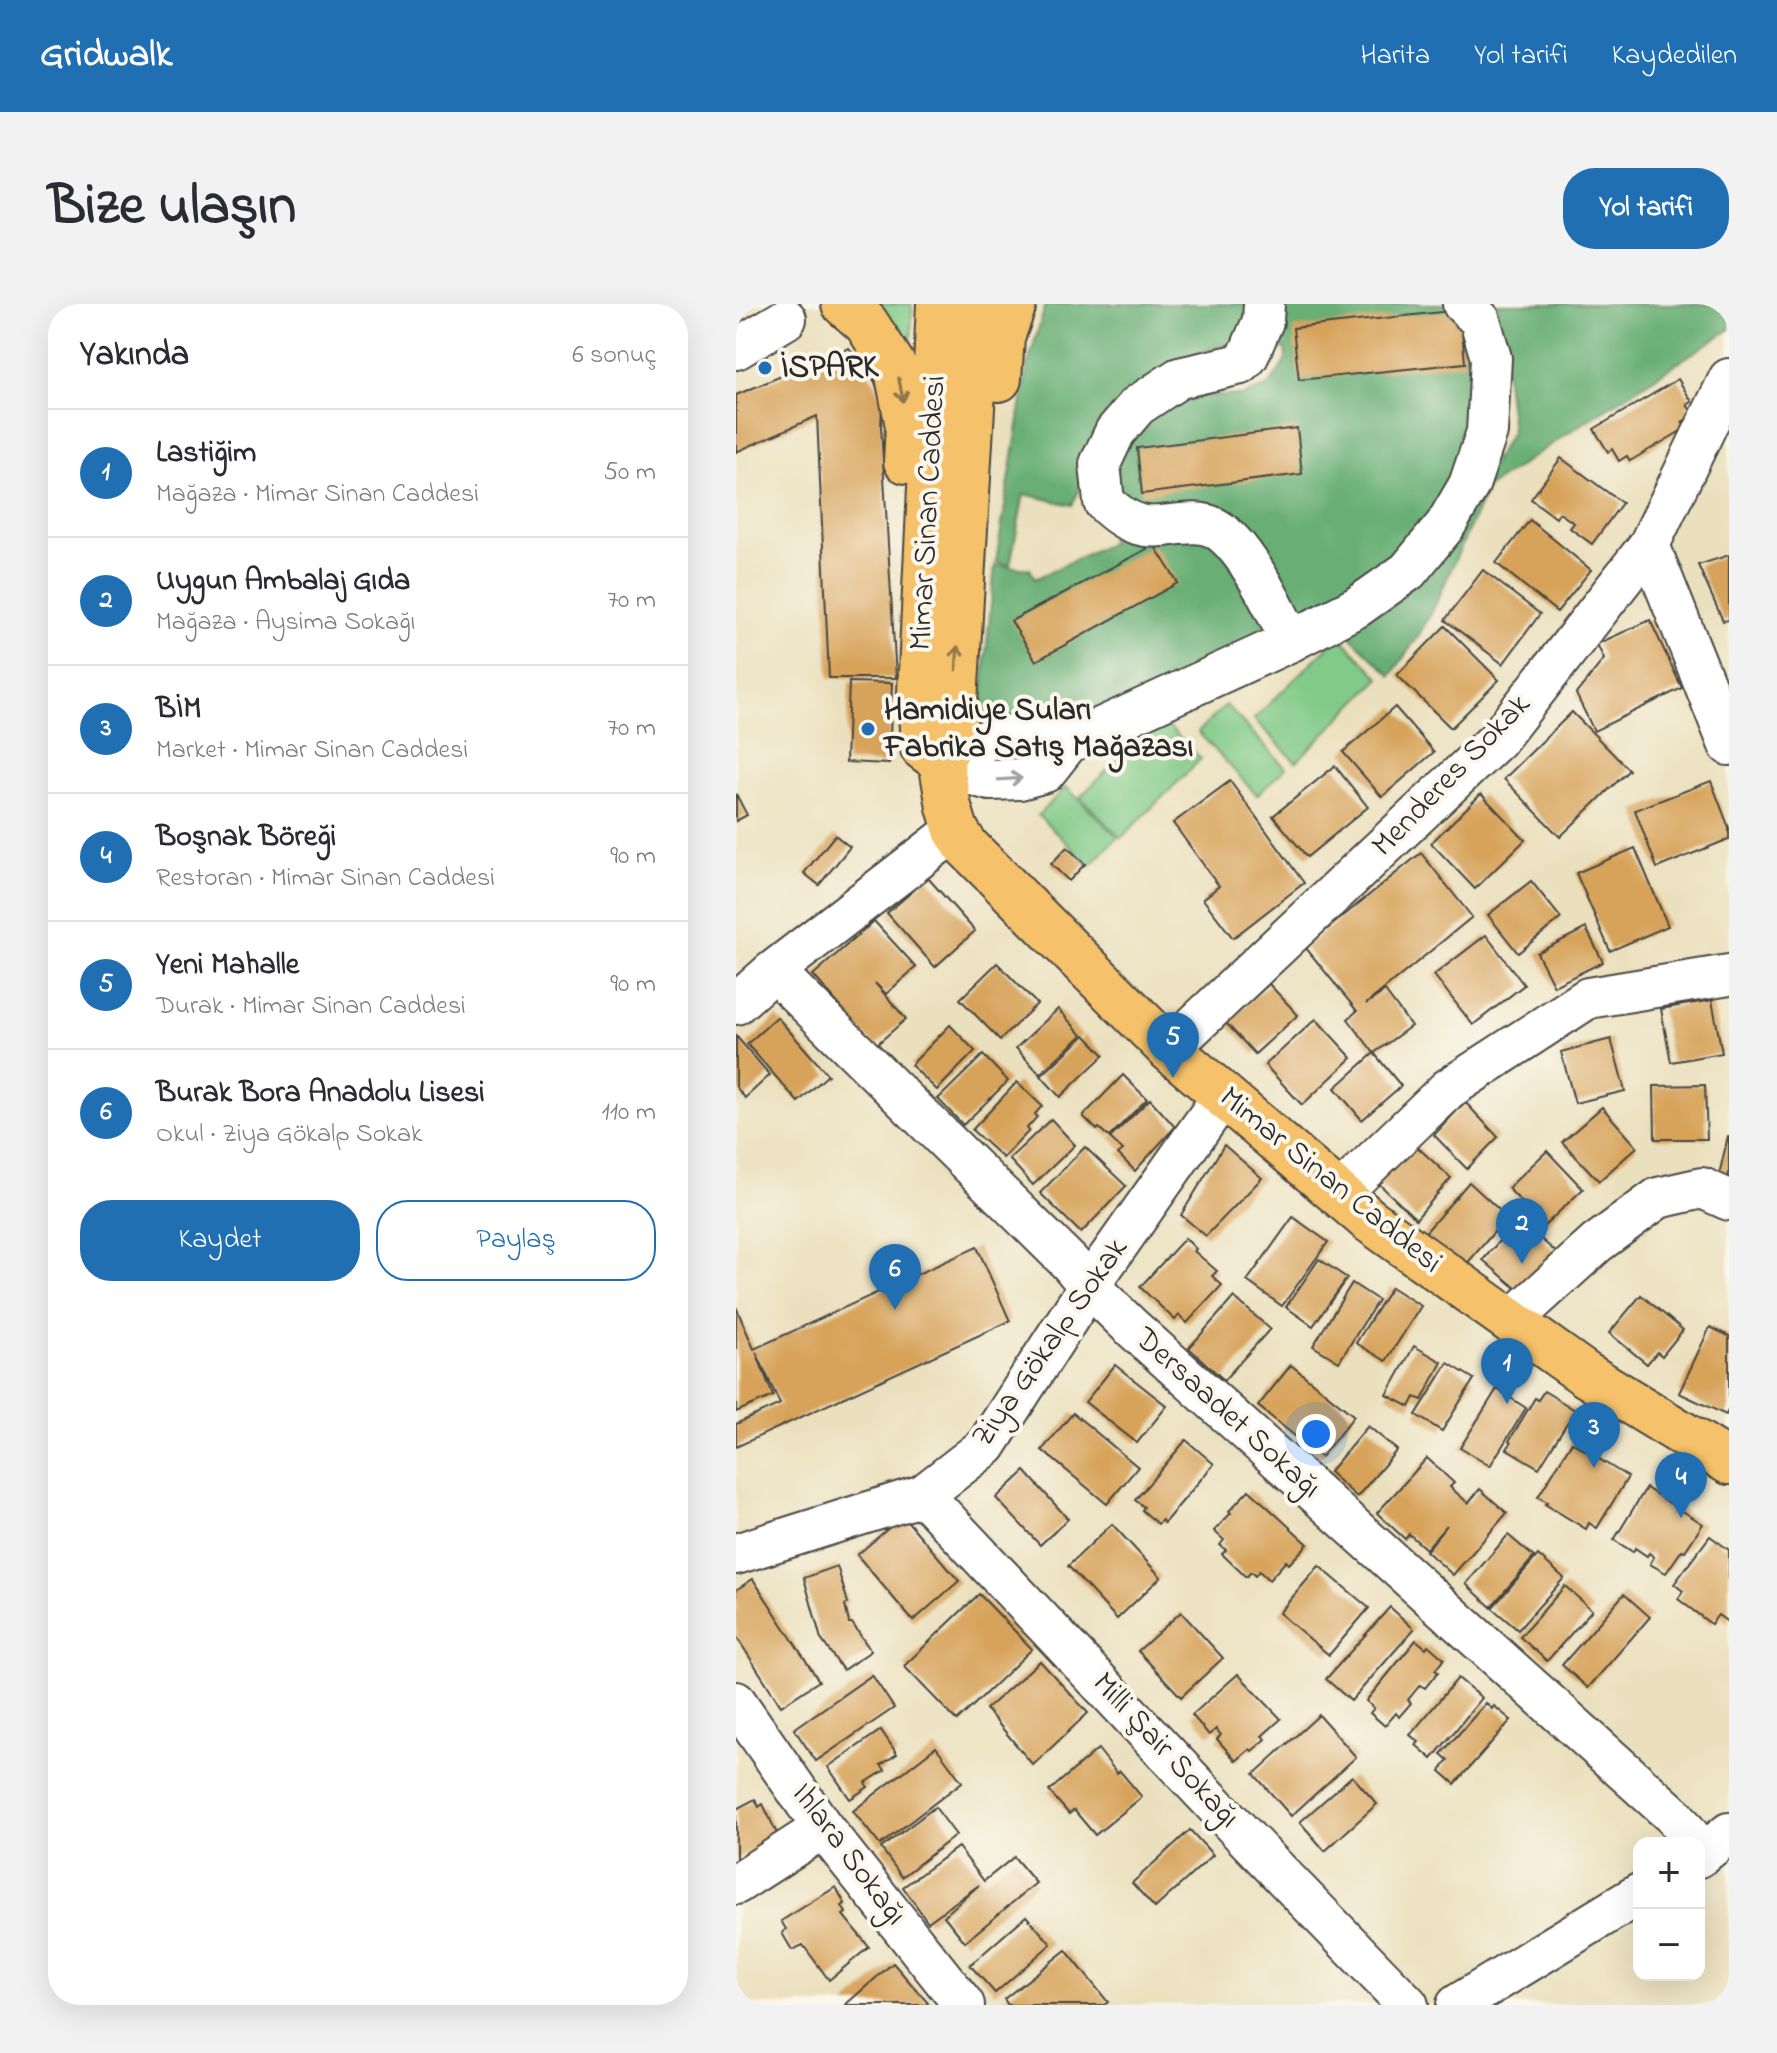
<!DOCTYPE html>
<html lang="tr">
<meta charset="utf-8">
<style>
:root{--surface:#fff;--page:#f2f2f3;--text:#2b2b33;--muted:#7c7c81;--line:#e1e1e2;--accent:#1f6fb2}
body{margin:0;font-family:"Indie Flower",sans-serif;background:var(--page);color:var(--text)}
.controls{position:absolute;right:24px;bottom:24px;display:grid;overflow:hidden;border-radius:16px;box-shadow:0 8px 32px #0002}
.controls button{width:72px;height:72px;display:grid;place-items:center;padding:0;border:0;border-bottom:2px solid var(--line);background:var(--surface);color:var(--text);font:40px sans-serif}
.you{position:absolute;left:580px;top:1130px;width:28px;height:28px;margin:-20px;border:6px solid #fff;border-radius:50%;background:#1a73e8;box-shadow:0 0 0 12px #1a73e833}
.badge{display:grid;place-items:center;width:52px;height:52px;border-radius:50%;background:var(--accent);color:#fff;font-size:26px;font-weight:700}
.pin{position:absolute;translate:-50% -66px;filter:drop-shadow(0 2px 4px #0008)}
.pin::after{content:'';position:absolute;top:42px;width:28px;height:24px;background:inherit;clip-path:polygon(0 0,100% 0,50% 100%)}
.list{margin:0;padding:0;list-style:none}
h2{display:flex;justify-content:space-between;align-items:center;height:104px;margin:0;padding:0 32px;font-size:34px}
h2 small{font-size:26px;font-weight:400;color:var(--muted)}
.list li{display:grid;grid-template-columns:52px 1fr auto;gap:24px;align-items:center;box-sizing:border-box;height:128px;padding:0 32px;border-top:2px solid var(--line)}
.list b{display:block;font-size:30px;white-space:nowrap}
.list p{margin:0;font-size:26px;white-space:nowrap;color:var(--muted)}
.list em{font-size:26px;font-style:normal;color:var(--muted)}
.actions{display:flex;gap:16px;padding:24px 32px}
.actions a{flex:1;padding:18px 0;border:2px solid var(--accent);border-radius:32px;text-align:center;font-size:28px;color:var(--accent)}
.actions .main{background:var(--accent);color:#fff}
.map{position:relative;flex:none;width:993px;height:1701px;overflow:hidden;border-radius:32px}
header{display:flex;align-items:center;gap:48px;box-sizing:border-box;height:112px;padding:0 40px;background:var(--accent);color:#fff}
header strong{font-size:38px}
nav{display:flex;gap:44px;margin-inline-start:auto;font-size:28px}
.intro{display:flex;align-items:center;justify-content:space-between;box-sizing:border-box;height:192px;padding:0 48px}
h1{margin:0;font-size:56px}
.button{padding:20px 36px;border-radius:32px;background:var(--accent);color:#fff;font-size:28px;font-weight:700}
main{display:flex;gap:48px;padding:0 48px}
aside{flex:1;background:var(--surface);border-radius:32px;box-shadow:0 8px 32px #0002}
.map>svg:first-child{display:block}
</style>
<header>
<strong>Gridwalk</strong>
<nav><a>Harita</a><a>Yol tarifi</a><a>Kaydedilen</a></nav>
</header>
<div class="intro"><h1>Bize ulaşın</h1><a class="button">Yol tarifi</a></div>
<main>
<aside>
<h2>Yakında<small>6 sonuç</small></h2>
<ul class="list">
<li><span class="badge">1</span><div><b>Lastiğim</b><p>Mağaza · Mimar Sinan Caddesi</p></div><em>50 m</em></li>
<li><span class="badge">2</span><div><b>Uygun Ambalaj Gıda</b><p>Mağaza · Aysima Sokağı</p></div><em>70 m</em></li>
<li><span class="badge">3</span><div><b>BİM</b><p>Market · Mimar Sinan Caddesi</p></div><em>70 m</em></li>
<li><span class="badge">4</span><div><b>Boşnak Böreği</b><p>Restoran · Mimar Sinan Caddesi</p></div><em>90 m</em></li>
<li><span class="badge">5</span><div><b>Yeni Mahalle</b><p>Durak · Mimar Sinan Caddesi</p></div><em>90 m</em></li>
<li><span class="badge">6</span><div><b>Burak Bora Anadolu Lisesi</b><p>Okul · Ziya Gökalp Sokak</p></div><em>110 m</em></li>
</ul>
<div class="actions"><a class="main">Kaydet</a><a>Paylaş</a></div>
</aside>
<div class="map">
<svg width="993" height="1701" viewBox="0 0 993 1701">
<rect width="100%" height="100%" fill="#fbf7ec"/>
<filter id="ink" filterUnits="userSpaceOnUse"><feTurbulence type="fractalNoise" baseFrequency=".0125" numOctaves="2"/><feDisplacementMap in="SourceGraphic" scale="16" xChannelSelector="R" yChannelSelector="G"/><feConvolveMatrix kernelMatrix="1 2 1 2 8 2 1 2 1" color-interpolation-filters="sRGB"/></filter>
<filter id="wash" filterUnits="userSpaceOnUse"><feTurbulence type="fractalNoise" baseFrequency=".006" numOctaves="4" result="noise"/><feDisplacementMap in="SourceGraphic" scale="32" xChannelSelector="R" yChannelSelector="G"/><feGaussianBlur stdDeviation="1.8" result="paint"/><feColorMatrix in="noise" values="0 0 0 0 0 0 0 0 0 0 0 0 0 0 0 0 0 1.4 0 .05"/><feComposite in="paint" operator="in"/></filter>
<g filter="url(#wash)">
<rect width="100%" height="100%" fill="#ebe0be"/>
<g fill="#81ca87" stroke="#567a59" stroke-width="2">
<polygon points="135,0 176,0 175,58"/>
<polygon points="603,332 644,374 560,458 518,415"/>
<polygon points="490,401 550,464 521,491 462,428"/>
<polygon points="424,414 465,455 385,534 344,493"/>
<polygon points="330,483 382,533 354,562 302,511"/>
</g>
<g fill="#68ae74" stroke="#4a6c50" stroke-width="2">
<polygon points="310,0 521,0 497,44 486,41 470,47 408,76 383,106 336,201 288,190 274,261 260,258 292,59"/>
<polygon points="544,0 714,0 743,58 732,155 648,274 578,305 552,299 521,251 415,211 385,194 379,147 433,91 506,92 533,82 550,56 549,44 531,45"/>
<polygon points="748,0 993,0 993,26 835,127 751,184 697,306 681,334 655,372 605,323 713,232 776,127 769,66"/>
<polygon points="370,225 480,234 529,311 524,332 392,396 340,413 266,424 243,418 259,261 294,265 299,275 376,238"/>
</g>
<g id="blocks">
<g fill="#d7a35a">
<polygon points="724,6 729,59 563,76 557,24"/>
<polygon points="113,44 139,78 146,100 145,123 160,374 93,374 81,112 0,148 0,91"/>
<polygon points="942,75 956,98 951,101 958,111 946,118 950,124 894,157 891,152 883,157 876,145 872,148 858,125"/>
<polygon points="561,124 566,170 406,190 401,144"/>
<polygon points="825,154 886,199 856,240 834,224 838,219 823,209 820,214 795,195"/>
<polygon points="794,216 855,266 821,308 760,259"/>
<polygon points="418,241 442,279 300,357 275,317"/>
<polygon points="993,251 993,316 987,317 962,261"/>
<polygon points="747,266 804,310 767,360 709,316"/>
<polygon points="914,316 946,384 858,427 840,390 868,355 861,340"/>
<polygon points="709,322 763,376 715,424 661,371"/>
<polygon points="113,378 156,379 153,460 110,458"/>
<polygon points="659,403 698,448 646,493 607,448"/>
<polygon points="836,408 893,466 824,533 768,475"/>
<polygon points="599,462 632,503 571,553 537,512"/>
<polygon points="494,477 568,579 497,634 467,595 483,582 437,519"/>
<polygon points="975,477 993,524 993,535 921,564 899,506"/>
<polygon points="0,490 11,511 0,517"/>
<polygon points="745,490 789,536 739,585 695,539"/>
<polygon points="99,531 114,543 83,581 68,569"/>
<polygon points="331,543 349,560 333,577 315,560"/>
<polygon points="899,544 932,622 874,647 840,569"/>
<polygon points="685,549 736,613 630,700 649,687 675,722 638,749 612,715 621,707 569,643"/>
<polygon points="192,574 239,627 199,663 151,609"/>
<polygon points="795,577 825,614 782,649 752,611"/>
<polygon points="138,617 180,663 150,690 139,679 170,715 139,742 77,671"/>
<polygon points="850,624 867,658 818,682 801,649"/>
<polygon points="750,631 788,681 737,721 698,671"/>
<polygon points="261,659 301,700 264,736 224,695"/>
<polygon points="533,680 562,711 519,750 490,719"/>
<polygon points="976,696 986,749 935,758 925,705"/>
<polygon points="322,705 346,731 304,770 280,744"/>
<polygon points="41,713 92,771 62,798 11,740"/>
<polygon points="580,715 616,754 566,801 529,761"/>
<polygon points="214,721 239,747 201,786 175,761"/>
<polygon points="349,731 368,751 324,793 305,772"/>
<polygon points="0,732 34,771 9,794 0,783"/>
<polygon points="875,735 889,787 839,799 825,748"/>
<polygon points="638,749 665,782 626,816 599,784"/>
<polygon points="247,751 272,777 227,821 202,795"/>
<polygon points="387,771 411,795 373,833 363,824 361,826 347,812"/>
<polygon points="281,778 306,802 299,810 301,813 291,824 293,827 267,854 236,826"/>
<polygon points="969,781 971,835 919,835 918,782"/>
<polygon points="414,795 439,823 399,867 382,850 387,846 374,834"/>
<polygon points="729,798 762,833 731,865 698,831"/>
<polygon points="866,803 901,843 863,877 826,838"/>
<polygon points="315,815 339,841 297,881 273,855"/>
<polygon points="992,832 993,832 993,873 983,871"/>
<polygon points="677,839 715,874 680,915 642,879"/>
<polygon points="488,841 526,874 470,932 445,911"/>
<polygon points="349,843 390,882 345,929 304,889"/>
<polygon points="811,847 847,885 808,922 772,884"/>
<polygon points="733,878 771,913 729,962 687,931"/>
<polygon points="557,913 592,938 546,1002 511,977"/>
<polygon points="782,915 821,949 787,990 747,956"/>
<polygon points="449,934 460,945 458,947 481,967 476,972 486,981 451,1019 443,1011 439,1016 404,983"/>
<polygon points="241,943 274,1017 0,1143 0,1120 44,1100 20,1048 37,1092 0,1108 0,1003 18,1045"/>
<polygon points="583,955 611,974 577,1022 550,1003"/>
<polygon points="616,979 642,996 603,1058 577,1042"/>
<polygon points="655,983 685,1002 650,1057 620,1039"/>
<polygon points="905,991 947,1026 926,1052 921,1048 911,1060 873,1029"/>
<polygon points="498,993 534,1025 488,1076 453,1044"/>
<polygon points="974,1023 993,1032 993,1104 990,1111 943,1089"/>
<polygon points="678,1042 706,1058 686,1096 679,1093 674,1103 651,1091"/>
<polygon points="712,1059 738,1075 706,1127 680,1111"/>
<polygon points="379,1061 431,1102 401,1139 349,1098"/>
<polygon points="555,1061 618,1112 585,1153 522,1102"/>
<polygon points="761,1085 790,1104 754,1162 724,1144"/>
<polygon points="808,1087 839,1106 803,1164 771,1145 775,1139 773,1137 799,1094 802,1096"/>
<polygon points="337,1109 402,1163 371,1200 306,1146"/>
<polygon points="632,1122 661,1146 621,1193 593,1168"/>
<polygon points="450,1136 478,1160 428,1219 426,1216 422,1220 406,1206 408,1203 399,1196"/>
<polygon points="836,1138 892,1173 861,1224 853,1219 850,1225 809,1200 811,1198 802,1193"/>
<polygon points="691,1154 718,1179 714,1183 732,1199 744,1185 771,1209 717,1271 690,1247 711,1221 690,1245 673,1230 669,1235 641,1209"/>
<polygon points="289,1167 332,1215 304,1241 260,1194"/>
<polygon points="910,1184 967,1220 949,1247 946,1246 930,1269 914,1260 918,1253 913,1249 911,1252 899,1244 897,1248 878,1236"/>
<polygon points="513,1186 572,1240 553,1260 550,1257 533,1276 523,1267 519,1272 515,1268 510,1273 486,1250 490,1246 484,1241 488,1236 478,1227 495,1209 493,1207"/>
<polygon points="167,1212 223,1277 177,1317 121,1251"/>
<polygon points="376,1220 425,1273 381,1315 332,1262"/>
<polygon points="772,1231 798,1253 755,1303 730,1280"/>
<polygon points="974,1232 993,1246 993,1319 982,1311 975,1320 942,1295 947,1287 938,1280"/>
<polygon points="802,1251 828,1274 782,1326 756,1304"/>
<polygon points="101,1262 112,1299 109,1301 113,1319 116,1319 135,1347 107,1366 85,1335 68,1274"/>
<polygon points="583,1262 633,1304 593,1351 543,1309"/>
<polygon points="17,1275 83,1377 45,1402 0,1332 0,1286"/>
<polygon points="829,1282 856,1306 811,1357 784,1333"/>
<polygon points="243,1290 296,1345 221,1417 168,1362"/>
<polygon points="888,1290 914,1313 852,1384 826,1361"/>
<polygon points="654,1303 678,1325 615,1397 590,1375"/>
<polygon points="445,1308 487,1354 445,1393 402,1347"/>
<polygon points="680,1336 690,1344 692,1341 708,1355 699,1366 702,1368 689,1384 684,1381 672,1396 675,1399 663,1413 660,1409 649,1422 634,1409 638,1404 630,1397"/>
<polygon points="304,1357 352,1409 297,1461 250,1405"/>
<polygon points="502,1370 545,1415 526,1432 530,1435 516,1447 514,1445 500,1457 481,1435 485,1431 480,1425 473,1431 456,1411"/>
<polygon points="136,1371 158,1404 80,1457 58,1425"/>
<polygon points="722,1374 746,1394 696,1455 680,1441 683,1438 674,1431"/>
<polygon points="750,1399 756,1405 758,1402 775,1416 719,1480 704,1467 712,1456 705,1450"/>
<polygon points="583,1411 620,1453 555,1512 518,1470"/>
<polygon points="145,1426 161,1450 145,1461 149,1466 129,1479 132,1483 114,1495 92,1463"/>
<polygon points="200,1443 226,1478 144,1541 117,1507"/>
<polygon points="362,1445 381,1469 384,1467 406,1493 359,1531 338,1506 333,1510 313,1487"/>
<polygon points="616,1472 641,1500 589,1547 564,1518"/>
<polygon points="19,1495 23,1503 27,1500 43,1534 0,1555 0,1505"/>
<polygon points="199,1503 220,1531 166,1573 145,1544"/>
<polygon points="454,1526 477,1551 419,1604 396,1579"/>
<polygon points="222,1543 248,1577 278,1553 300,1579 229,1638 208,1612 243,1581 192,1618 167,1583"/>
<polygon points="100,1583 109,1600 106,1602 110,1609 107,1611 133,1643 93,1676 67,1641 56,1646 46,1629 50,1625 45,1617"/>
<polygon points="290,1612 315,1640 259,1689 234,1661"/>
<polygon points="330,1646 372,1698 368,1701 272,1701 268,1695"/>
<polygon points="157,1659 192,1699 189,1701 109,1701"/>
</g>
</g>
</g>
<g filter="url(#ink)">
<use href="#blocks" fill-opacity="0" stroke="#484641" stroke-width="2"/>
<g fill="none" stroke-linecap="round" stroke-linejoin="round">
<g stroke="#484641" stroke-width="44">
<g id="minor">
<path d="M528,0L527,17L512,52L505,60L443,74L401,102L379,128L364,160L368,198C378,208 391,218 405,221C426,227 457,212 479,224C510,241 539,306 555,337"/>
<polyline points="0,45 50,15"/>
<polyline points="913,241 993,441"/>
<polyline points="205,457 223,467 254,476 284,475 309,468 332,439 555,337 621,303 672,267 709,222 733,181 751,128 755,54 744,16 727,0"/>
<path d="M205,457C223,448 243,437 263,433C285,429 310,436 332,439"/>
<polyline points="36,668 43,672 334,959 353,982 393,1021 939,1513 959,1539"/>
<polyline points="0,700 36,668 220,526"/>
<polyline points="433,745 761,436 913,241 993,75"/>
<polyline points="603,890 712,785 852,694 993,671"/>
<polyline points="775,1017 861,939 922,894 966,884 993,896"/>
<polyline points="187,1191 511,1535 672,1701"/>
<polyline points="0,1250 187,1191 250,1142 353,982 487,792"/>
<polyline points="0,1398 87,1524 228,1701"/>
<polyline points="963,1553 993,1529"/>
<polyline points="0,1580 87,1524"/>
<polyline points="721,1701 903,1590"/>
</g>
</g>
<g stroke="#484641" stroke-width="48">
<g id="major">
<polyline points="108,0 130,19 161,67 172,122 170,157"/>
<polyline points="203,0 184,388 187,444 205,457"/>
<polyline points="242,0 217,433 205,457 213,503 220,526 230,542 433,745 633,916 849,1070 993,1158"/>
<polyline points="263,75 266,33 278,0"/>
</g>
</g>
<use href="#minor" stroke="#fff" stroke-width="40"/>
<use href="#major" stroke="#f5c16b" stroke-width="44"/>
</g>
<defs><path id="oneway-shaft" d="M-6 0H5M1.5-3L5.5 0L1.5 3" fill="none" stroke-width="1.6" stroke-linecap="round" stroke-linejoin="round" transform="scale(2)"/></defs>
<g stroke="#90764b">
<use href="#oneway-shaft" transform="translate(165 86) rotate(79)"/>
<use href="#oneway-shaft" transform="translate(221 354) rotate(-87)"/>
</g>
<use stroke="#a0a0a0" href="#oneway-shaft" transform="translate(274 475) rotate(-4)"/>
</g>
<g fill="#1f6fb2" stroke="#fbf7ec" stroke-width="3">
<circle cx="29" cy="64" r="8"/>
<circle cx="132" cy="425" r="8"/>
</g>
<g text-anchor="middle" dominant-baseline="central" stroke-width="8" stroke-linejoin="round" paint-order="stroke">
<g font-size="32" font-weight="bold" fill="#2b2b2b" stroke="#fbf7ec" text-anchor="start">
<text x="45" y="64">İSPARK</text>
<text x="148" y="407">Hamidiye Suları<tspan x="148" dy="37">Fabrika Satış Mağazası</tspan></text>
</g>
<g font-size="32" fill="#2b2b2b" stroke="#fbf7ec">
<text transform="translate(193 209) rotate(-87)">Mimar Sinan Caddesi</text>
<text transform="translate(716 472) rotate(-46)">Menderes Sokak</text>
<text transform="translate(594 877) rotate(39)">Mimar Sinan Caddesi</text>
<text transform="translate(315 1039) rotate(-55)">Ziya Gökalp Sokak</text>
<text transform="translate(491 1110) rotate(42)">Dersaadet Sokağı</text>
<text transform="translate(429 1447) rotate(47)">Milli Şair Sokağı</text>
<text transform="translate(112 1551) rotate(53)">Ihlara Sokağı</text>
</g>
</g>
</svg>
<div class="controls">
<button>+</button>
<button>−</button>
</div>
<div class="you"></div>
<div class="pin badge" style="left:771px;top:1100px">1</div>
<div class="pin badge" style="left:786px;top:960px">2</div>
<div class="pin badge" style="left:858px;top:1164px">3</div>
<div class="pin badge" style="left:945px;top:1214px">4</div>
<div class="pin badge" style="left:437px;top:774px">5</div>
<div class="pin badge" style="left:159px;top:1006px">6</div>
</div>
</main>
